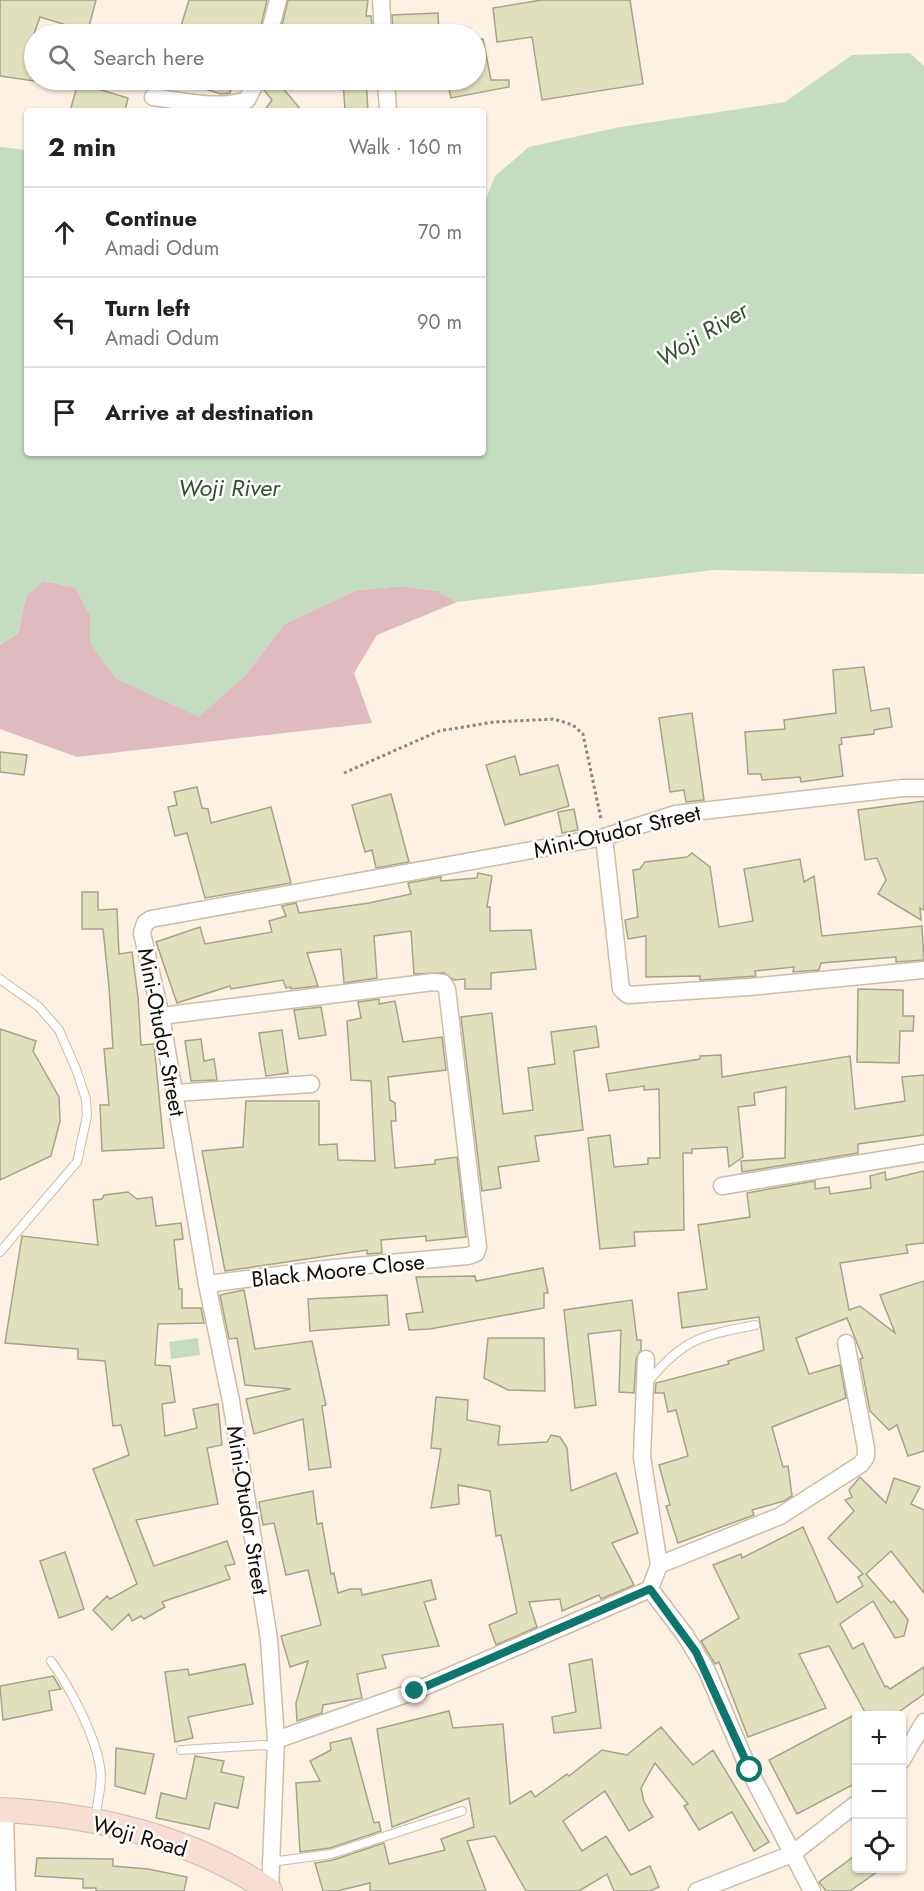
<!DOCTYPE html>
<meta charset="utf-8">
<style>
:root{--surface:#fff;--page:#f2f2f2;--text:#222;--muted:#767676;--line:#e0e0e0}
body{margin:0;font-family:Jost,sans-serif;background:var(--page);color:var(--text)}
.controls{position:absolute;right:18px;bottom:18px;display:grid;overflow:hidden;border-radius:6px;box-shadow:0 2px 4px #0004}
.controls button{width:54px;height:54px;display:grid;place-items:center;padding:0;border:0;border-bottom:2px solid var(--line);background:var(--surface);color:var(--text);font:30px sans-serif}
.stop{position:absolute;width:18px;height:18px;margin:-14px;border:4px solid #0f766e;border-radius:50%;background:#fff}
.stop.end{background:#0f766e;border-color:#fff;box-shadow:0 2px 6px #0008}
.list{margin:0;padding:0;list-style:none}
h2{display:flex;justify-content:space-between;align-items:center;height:78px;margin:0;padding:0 24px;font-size:26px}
h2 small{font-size:20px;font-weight:400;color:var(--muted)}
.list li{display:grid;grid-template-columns:39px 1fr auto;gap:18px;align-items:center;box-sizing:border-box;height:90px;padding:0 24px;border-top:2px solid var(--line)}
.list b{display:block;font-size:22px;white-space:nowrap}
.list p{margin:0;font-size:20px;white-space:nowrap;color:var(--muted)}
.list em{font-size:20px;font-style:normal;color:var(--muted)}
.icon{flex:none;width:33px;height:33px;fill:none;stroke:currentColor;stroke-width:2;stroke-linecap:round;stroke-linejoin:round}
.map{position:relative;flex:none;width:924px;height:1891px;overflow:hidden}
.search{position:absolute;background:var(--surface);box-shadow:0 2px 4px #0004;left:24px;top:24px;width:462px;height:66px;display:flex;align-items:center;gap:15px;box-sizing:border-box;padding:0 21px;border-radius:33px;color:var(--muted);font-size:22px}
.panel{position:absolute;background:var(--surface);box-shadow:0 2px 4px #0004;left:24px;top:108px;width:462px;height:348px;border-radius:6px}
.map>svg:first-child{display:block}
</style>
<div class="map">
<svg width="924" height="1891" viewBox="0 0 924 1891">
<rect width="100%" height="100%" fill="#fcf1e3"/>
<polygon fill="#dfbac1" points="43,581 75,587 90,615 90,643 244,677 284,624 357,590 402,586 437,591 457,602 377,635 354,673 372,723 77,757 0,729 0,645 18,633 26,596"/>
<g fill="#c4dcc0">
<polygon points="910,53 924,66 924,574 713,570 457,602 437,591 402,586 357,590 284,624 244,677 199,717 116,679 90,643 90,615 75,587 43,581 26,596 18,633 0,645 0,147 27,150 27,453 483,453 483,206 495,176 529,147 620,127 785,102 852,55"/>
<polygon points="198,1338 200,1355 171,1359 169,1342"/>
</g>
<g fill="#e0e0bd" stroke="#a3a489" stroke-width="1.5">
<polygon points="0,0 96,0 87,34 71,34 73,27 40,17 34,34 34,81 0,76"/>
<polygon points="189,0 267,0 259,34 208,34 181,26"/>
<polygon points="288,0 368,0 366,16 371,16 373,34 280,34"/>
<polygon points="542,0 630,0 643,84 542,100 532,37 497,42 493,8"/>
<polygon points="438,13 439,34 393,34 392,15"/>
<polygon points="483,39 491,80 509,80 509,87 451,98 447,80 476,80 476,40"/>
<polygon points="186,80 234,80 230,93 221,94 186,83"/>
<polygon points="267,80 282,80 281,86 302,111 264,111 272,100 264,90"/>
<polygon points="343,80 366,80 368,111 345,111"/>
<polygon points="78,83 128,98 125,111 70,111"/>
<polygon points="864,667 871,711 889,708 892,727 874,730 874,734 841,738 842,744 839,745 843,776 801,782 800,777 762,780 761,774 748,774 745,732 785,729 784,720 836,713 833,670"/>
<polygon points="692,713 704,800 686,802 684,790 670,792 659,718"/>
<polygon points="0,752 27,755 24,775 0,772"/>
<polygon points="515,756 520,775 558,765 569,806 505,825 486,765"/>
<polygon points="197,787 202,808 208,809 211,823 271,807 291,883 205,898 187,833 175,836 168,807 177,805 174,792"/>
<polygon points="391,794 409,862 376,868 372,850 365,852 352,805"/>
<polygon points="924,801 924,910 920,908 921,920 878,894 886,880 877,858 865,860 858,810"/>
<polygon points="574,809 578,830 562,833 558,812"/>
<polygon points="692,853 710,867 719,927 753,921 744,869 800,859 804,882 814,876 822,936 922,926 924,960 896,962 896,957 821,963 819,970 793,972 794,967 755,971 756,976 700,980 700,976 646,977 646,936 628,939 625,920 638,917 633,870 640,869 645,862 687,857"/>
<polygon points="478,873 492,876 487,907 490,907 490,931 531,930 536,969 491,973 491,989 465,989 465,979 454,980 444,973 414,974 411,931 374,936 377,978 344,983 341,949 307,953 318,986 291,989 291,987 286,988 283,980 231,989 230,986 177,1003 156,942 200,927 205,944 272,932 269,921 286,916 282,906 296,903 299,913 369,903 411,894 408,883 441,877 441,881 477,878"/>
<polygon points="82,892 98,892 98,910 117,909 119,954 132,952 138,997 141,1045 154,1044 164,1148 102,1151 100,1105 109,1105 104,1049 113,1048 109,987 103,929 82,929"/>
<polygon points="858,989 903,990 903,1016 914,1016 913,1031 900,1031 899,1063 857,1062"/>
<polygon points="379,999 379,1004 395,1001 403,1042 442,1037 446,1070 388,1077 390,1100 395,1103 396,1121 391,1121 395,1168 435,1164 435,1160 457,1157 466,1237 426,1241 426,1236 381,1240 382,1253 367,1254 367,1250 225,1271 202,1151 243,1147 246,1101 319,1101 319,1145 337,1144 338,1160 375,1161 371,1081 351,1080 347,1021 361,1018 358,1002"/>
<polygon points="321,1007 326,1035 299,1039 294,1010"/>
<polygon points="492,1013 503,1114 533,1110 528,1068 555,1064 551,1032 596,1026 599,1047 574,1051 583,1130 535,1136 539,1161 498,1167 501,1188 482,1191 461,1017"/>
<polygon points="0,1029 36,1041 33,1051 59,1097 60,1121 51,1156 0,1180"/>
<polygon points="282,1030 288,1073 266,1076 259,1033"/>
<polygon points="201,1039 204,1061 214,1059 217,1080 191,1081 185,1041"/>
<polygon points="721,1055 722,1077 850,1056 855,1109 905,1101 902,1077 924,1075 924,1135 858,1144 858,1153 742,1172 741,1161 785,1158 786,1087 754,1093 755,1105 738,1107 743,1157 729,1167 727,1147 692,1149 692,1153 683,1153 684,1230 634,1232 635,1246 600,1249 588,1138 610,1135 614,1167 648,1164 648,1158 660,1158 659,1089 644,1090 644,1086 609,1091 606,1074 700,1059 700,1056"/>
<polygon points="924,1171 924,1243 906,1245 908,1253 840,1263 849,1310 860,1306 895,1333 880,1295 924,1281 924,1451 908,1456 897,1425 889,1430 870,1411 860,1359 863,1358 847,1318 796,1338 809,1374 840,1365 846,1398 772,1427 783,1467 788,1466 792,1496 784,1501 752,1510 754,1515 678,1543 666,1506 670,1505 659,1465 688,1456 676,1410 668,1412 664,1393 655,1393 656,1383 729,1364 728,1361 764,1350 759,1317 682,1328 678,1293 707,1289 698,1225 750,1217 747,1193 815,1181 815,1189 829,1187 830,1194 871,1188 870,1176 885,1172 886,1180"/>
<polygon points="128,1192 137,1199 152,1197 156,1226 181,1223 183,1239 174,1240 179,1289 182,1289 182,1308 201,1308 204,1323 158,1324 155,1365 170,1366 175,1402 162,1404 165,1436 197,1428 193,1409 218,1404 222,1445 207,1448 218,1504 136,1520 154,1566 227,1541 235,1564 225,1566 230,1579 162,1602 165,1607 144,1619 141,1616 132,1621 129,1614 112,1630 93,1610 107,1596 110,1599 137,1584 93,1469 129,1455 121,1425 113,1426 105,1361 78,1359 78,1349 5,1343 22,1236 98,1245 93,1200 102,1199 104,1195"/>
<polygon points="543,1268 548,1293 544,1293 544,1308 430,1329 409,1330 406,1314 423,1312 416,1277 475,1276 476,1281"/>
<polygon points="244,1290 255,1349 312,1341 326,1405 322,1406 331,1467 309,1470 303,1419 254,1434 246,1399 291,1389 245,1385 237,1338 229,1339 220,1295"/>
<polygon points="387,1295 389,1325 310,1331 308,1299"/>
<polygon points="632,1300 637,1340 641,1340 641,1350 636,1359 634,1393 619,1392 621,1330 588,1334 596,1405 575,1408 564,1310"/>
<polygon points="488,1338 544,1338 545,1391 508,1390 484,1378"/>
<polygon points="436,1397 468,1400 467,1420 500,1426 498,1445 547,1442 551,1435 560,1437 567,1448 571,1491 616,1473 638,1533 612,1543 634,1585 601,1599 599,1595 562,1611 560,1599 529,1602 537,1627 496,1645 489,1625 517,1613 501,1535 496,1536 490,1491 458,1485 459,1504 431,1508 441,1449 431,1448"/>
<polygon points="860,1477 886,1503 894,1478 920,1487 911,1504 924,1510 924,1593 891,1551 866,1574 891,1603 894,1601 908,1620 904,1636 895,1638 873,1601 840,1624 853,1649 863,1643 885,1687 887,1686 890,1689 924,1667 924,1694 893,1716 867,1716 829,1646 799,1654 826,1708 748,1737 719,1662 715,1664 701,1641 739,1618 713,1565 741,1554 742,1558 803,1527 837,1603 863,1586 858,1577 863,1574 828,1538 854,1511 845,1500 852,1497 849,1490"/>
<polygon points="313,1491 317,1524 322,1523 331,1574 334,1573 338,1593 350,1589 361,1589 362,1595 431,1580 436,1599 424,1602 439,1646 382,1655 386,1668 357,1674 362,1698 323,1705 322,1713 297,1721 296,1703 308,1661 290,1667 281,1636 321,1625 308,1570 286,1575 274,1523 263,1525 259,1502"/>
<polygon points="65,1552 84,1609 59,1618 40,1561"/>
<polygon points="592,1659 601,1728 554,1733 552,1717 576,1712 569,1664"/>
<polygon points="245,1664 253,1704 188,1717 193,1738 175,1742 165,1672 188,1669 189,1675"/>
<polygon points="53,1676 61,1689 49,1691 52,1710 3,1720 0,1686"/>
<polygon points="449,1711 453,1728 503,1724 510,1804 531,1791 535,1797 567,1774 569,1776 602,1750 627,1755 661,1727 693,1765 713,1750 769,1842 754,1851 732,1812 699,1830 684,1806 688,1804 655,1763 641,1788 644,1802 653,1817 629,1831 605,1791 563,1821 582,1851 606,1836 631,1875 650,1866 659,1887 650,1891 614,1891 607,1874 579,1891 526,1891 495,1836 467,1841 486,1891 370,1891 370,1883 337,1891 323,1891 315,1863 333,1860 384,1843 389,1864 445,1850 441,1839 474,1827 469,1798 392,1827 377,1729"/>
<polygon points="856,1714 856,1783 797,1814 769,1760"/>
<polygon points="351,1738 374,1823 379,1822 381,1831 330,1848 300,1852 296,1783 320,1781 310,1761 331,1750 330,1743"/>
<polygon points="116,1748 154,1754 145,1794 115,1786"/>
<polygon points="195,1756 224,1761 221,1772 244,1777 238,1808 215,1803 209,1829 156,1818 161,1793 186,1799"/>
<polygon points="856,1855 856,1869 881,1869 850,1891 826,1891 819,1882"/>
<polygon points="37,1858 113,1859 113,1866 148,1869 187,1877 184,1891 96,1891 96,1888 83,1888 83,1879 35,1876"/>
</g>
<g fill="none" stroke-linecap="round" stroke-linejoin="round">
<g stroke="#cebca6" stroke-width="10">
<g id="service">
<polyline points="0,979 39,1007 59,1030 76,1069 86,1099 87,1116 77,1162 0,1252"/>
<path d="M647,1383C684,1338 700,1336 755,1325"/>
<path d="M51,1661C70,1687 95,1735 100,1767C103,1783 97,1803 95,1819"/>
<polyline points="181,1750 263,1745 276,1747"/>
<polyline points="271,1862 331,1854 462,1811"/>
</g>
</g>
<g stroke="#cebca6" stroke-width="19">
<g id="minor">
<polyline points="381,0 383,34"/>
<polyline points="269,34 278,0"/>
<polyline points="386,80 388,111"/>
<path d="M153,97C184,101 217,110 247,100L257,80"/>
<polyline points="604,837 621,989 628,995 749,987 924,970"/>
<polyline points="161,1016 433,982 443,983 447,989 478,1247 476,1253 468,1256 333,1268 207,1284"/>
<polyline points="175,1093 311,1084"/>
<polyline points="722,1186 924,1153"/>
<polyline points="646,1359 642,1457 659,1565 650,1589"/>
<polyline points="659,1565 780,1516 861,1464 866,1457 866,1448 846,1343"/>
<polyline points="650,1589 685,1635 707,1671 749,1770 812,1891"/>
<polyline points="276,1740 415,1691 650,1589"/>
<polyline points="902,1760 924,1722"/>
<polyline points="5,1810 7,1891"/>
<polyline points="270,1891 276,1740 269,1639 231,1401 207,1284 161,1016 142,933 145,923 151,919 604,837 675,814 903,788 924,788"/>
<polyline points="697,1891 792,1854 856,1804"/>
</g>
</g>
<g stroke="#cebca6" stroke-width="26">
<path id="secondary" d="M0,1810C93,1814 193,1838 270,1891"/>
</g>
<polyline stroke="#8d847a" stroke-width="3" stroke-dasharray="3 3" stroke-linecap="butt" points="344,773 439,731 494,722 554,719 573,725 583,734 601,819"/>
<use href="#service" stroke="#fff" stroke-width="8"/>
<use href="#minor" stroke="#fff" stroke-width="16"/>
<use href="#secondary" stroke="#f9dcd2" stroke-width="24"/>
</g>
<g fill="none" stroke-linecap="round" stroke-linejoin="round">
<polyline stroke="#0f766e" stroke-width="8" points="415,1691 650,1589 696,1652 750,1770"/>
</g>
<g text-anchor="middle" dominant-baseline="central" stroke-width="5" stroke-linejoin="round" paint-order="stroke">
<g font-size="22" fill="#130d06" stroke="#fff">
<text transform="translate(617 831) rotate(-13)">Mini-Otudor Street</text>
<text transform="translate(162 1032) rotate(79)">Mini-Otudor Street</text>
<text transform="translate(338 1270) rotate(-6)">Black Moore Close</text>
<text transform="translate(248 1510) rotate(81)">Mini-Otudor Street</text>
<text transform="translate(140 1836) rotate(16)">Woji Road</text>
</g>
<g font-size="24" font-style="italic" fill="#30532b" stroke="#fff">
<text transform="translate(702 334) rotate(-31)">Woji River</text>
<text x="229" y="487">Woji River</text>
</g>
</g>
</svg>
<div class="controls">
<button>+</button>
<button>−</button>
<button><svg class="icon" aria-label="locate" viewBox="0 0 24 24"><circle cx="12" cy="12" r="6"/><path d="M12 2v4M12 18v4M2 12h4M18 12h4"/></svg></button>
</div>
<div class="stop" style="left:750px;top:1770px"></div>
<div class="stop end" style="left:415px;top:1691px"></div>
<div class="search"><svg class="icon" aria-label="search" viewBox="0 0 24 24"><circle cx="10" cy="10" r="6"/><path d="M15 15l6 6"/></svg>Search here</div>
<section class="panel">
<h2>2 min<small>Walk · 160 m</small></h2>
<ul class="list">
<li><svg class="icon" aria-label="ahead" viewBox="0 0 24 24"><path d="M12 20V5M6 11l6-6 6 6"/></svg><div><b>Continue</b><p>Amadi Odum</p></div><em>70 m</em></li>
<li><svg class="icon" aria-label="left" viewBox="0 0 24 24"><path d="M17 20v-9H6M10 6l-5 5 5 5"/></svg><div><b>Turn left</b><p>Amadi Odum</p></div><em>90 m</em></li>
<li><svg class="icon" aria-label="arrive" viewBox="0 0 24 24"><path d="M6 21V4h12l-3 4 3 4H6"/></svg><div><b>Arrive at destination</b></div></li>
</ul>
</section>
</div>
